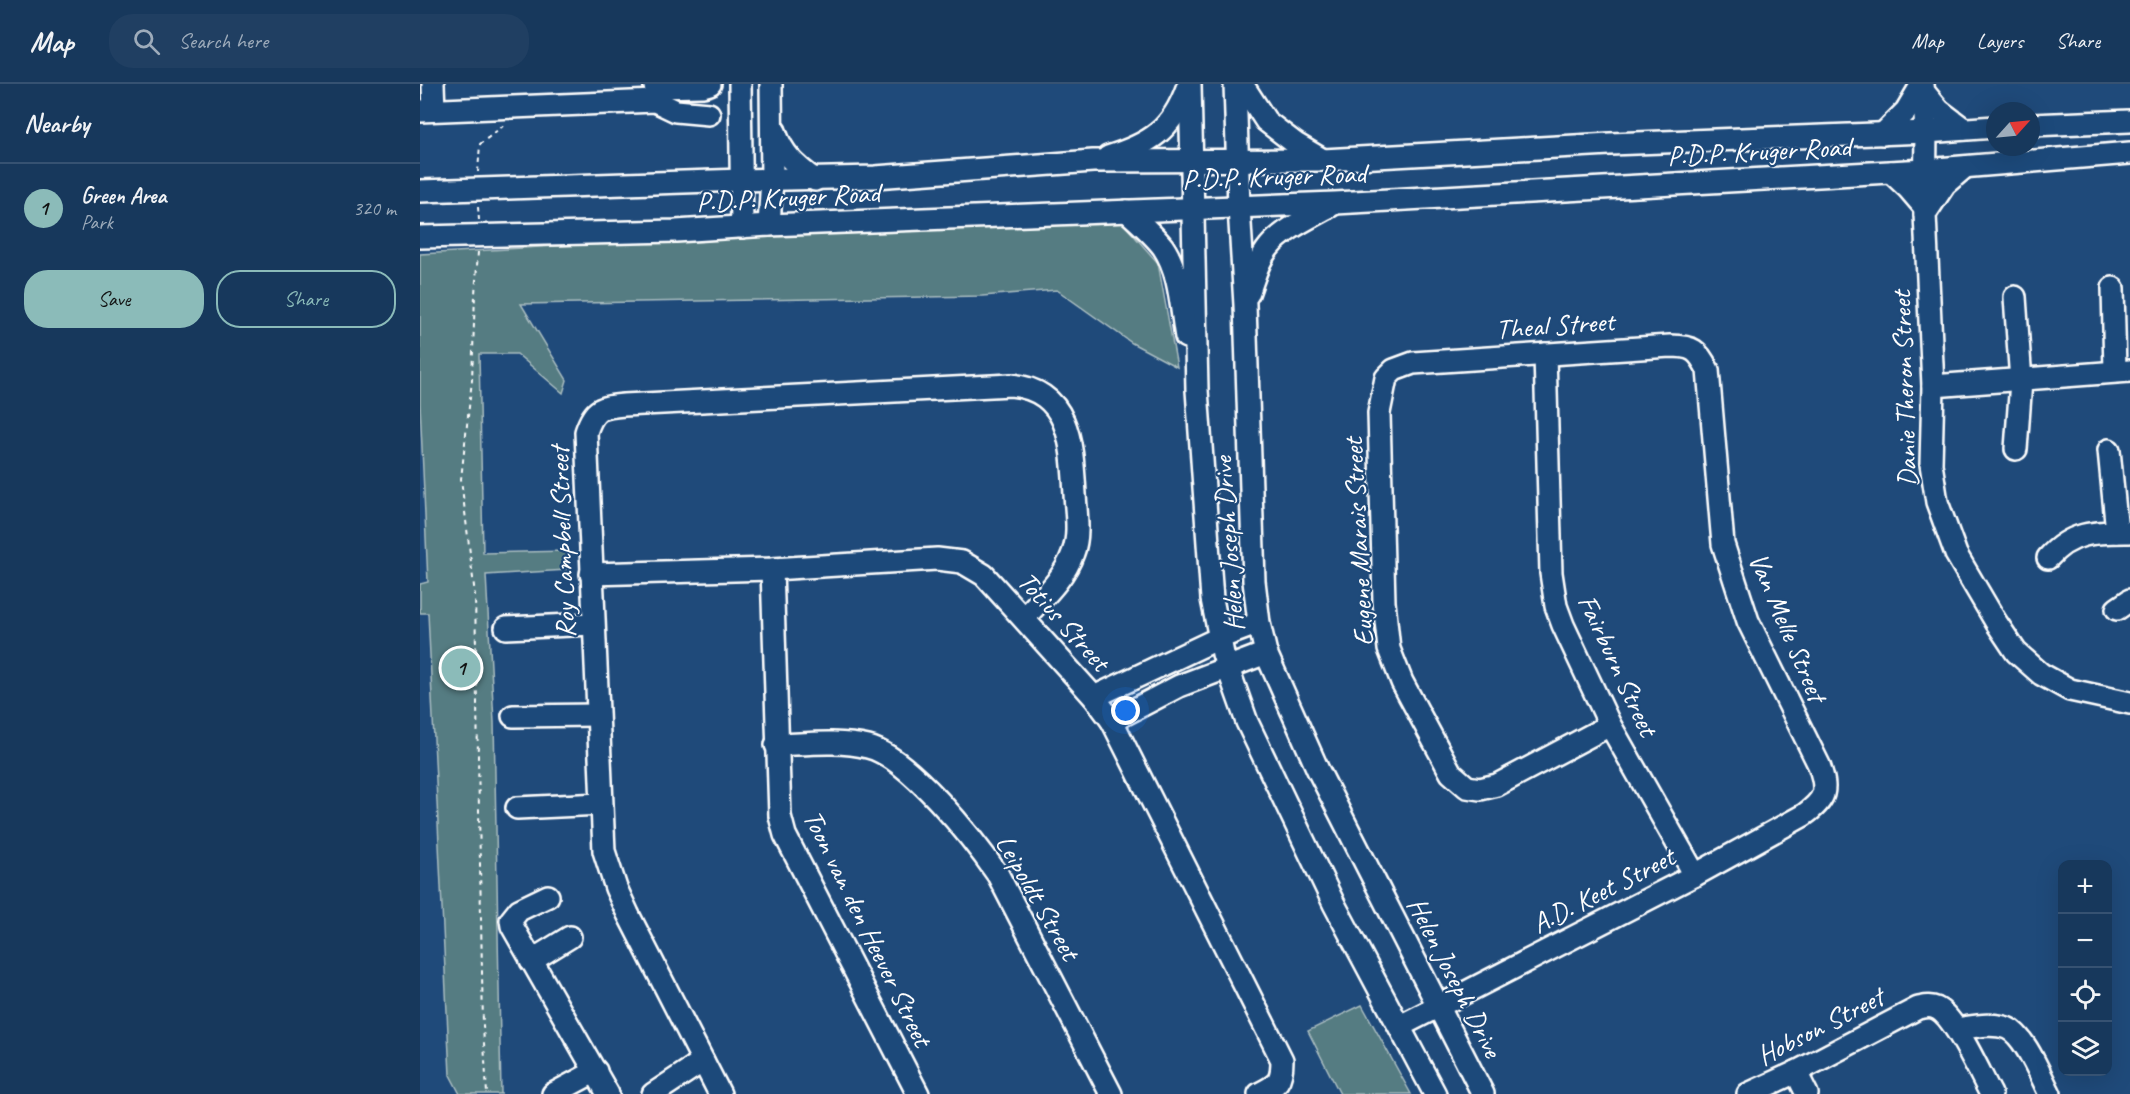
<!DOCTYPE html>
<meta charset="utf-8">
<style>
:root{--surface:#17385c;--page:#203f62;--text:#f1f3f6;--muted:#9eacbb;--line:#365272;--accent:#8bbbb9}
body{margin:0;font-family:Caveat,sans-serif;background:var(--page);color:var(--text)}
.controls{position:absolute;right:18px;bottom:18px;display:grid;overflow:hidden;border-radius:12px;box-shadow:0 6px 24px #0002}
.controls button{width:54px;height:54px;display:grid;place-items:center;padding:0;border:0;border-bottom:2px solid var(--line);background:var(--surface);color:var(--text);font:30px sans-serif}
.compass{position:absolute;left:1566px;top:18px;width:54px;height:54px;border-radius:50%;background:var(--surface);box-shadow:0 6px 24px #0002;rotate:63deg}
.you{position:absolute;left:706px;top:627px;width:21px;height:21px;margin:-15px;border:4px solid #fff;border-radius:50%;background:#1a73e8;box-shadow:0 0 0 9px #1a73e833}
.badge{display:grid;place-items:center;width:39px;height:39px;border-radius:50%;background:var(--accent);color:#111;font-size:20px;font-weight:700}
.pin{position:absolute;translate:-50% -50%;border:3px solid #fff;box-shadow:0 2px 6px #0006}
.list{margin:0;padding:0;list-style:none}
h2{display:flex;justify-content:space-between;align-items:center;height:78px;margin:0;padding:0 24px;font-size:26px}
h2 small{font-size:20px;font-weight:400;color:var(--muted)}
.list li{display:grid;grid-template-columns:39px 1fr auto;gap:18px;align-items:center;box-sizing:border-box;height:90px;padding:0 24px;border-top:2px solid var(--line)}
.list b{display:block;font-size:22px;white-space:nowrap}
.list p{margin:0;font-size:20px;white-space:nowrap;color:var(--muted)}
.list em{font-size:20px;font-style:normal;color:var(--muted)}
.actions{display:flex;gap:12px;padding:18px 24px}
.actions a{flex:1;padding:14px 0;border:2px solid var(--accent);border-radius:24px;text-align:center;font-size:21px;color:var(--accent)}
.actions .main{background:var(--accent);color:#111}
.icon{flex:none;width:33px;height:33px;fill:none;stroke:currentColor;stroke-width:2;stroke-linecap:round;stroke-linejoin:round}
.map{position:relative;flex:none;width:1710px;height:1010px;overflow:hidden}
header{display:flex;align-items:center;gap:36px;box-sizing:border-box;height:84px;padding:0 30px;background:var(--surface);border-bottom:2px solid var(--line)}
header strong{font-size:28px}
nav{display:flex;gap:33px;margin-inline-start:auto;font-size:21px}
.search{width:420px;height:54px;background:var(--page);display:flex;align-items:center;gap:15px;box-sizing:border-box;padding:0 21px;border-radius:24px;color:var(--muted);font-size:22px}
main{display:flex}
aside{flex:1;background:var(--surface)}
.map>svg:first-child{display:block}
</style>
<header>
<strong>Map</strong>
<div class="search"><svg class="icon" aria-label="search" viewBox="0 0 24 24"><circle cx="10" cy="10" r="6"/><path d="M15 15l6 6"/></svg>Search here</div>
<nav><a>Map</a><a>Layers</a><a>Share</a></nav>
</header>
<main>
<aside>
<h2>Nearby<small></small></h2>
<ul class="list">
<li><span class="badge">1</span><div><b>Green Area</b><p>Park</p></div><em>320 m</em></li>
</ul>
<div class="actions"><a class="main">Save</a><a>Share</a></div>
</aside>
<div class="map">
<svg width="1710" height="1010" viewBox="0 0 1710 1010">
<rect width="100%" height="100%" fill="#1f4a7a"/>
<filter id="ink" filterUnits="userSpaceOnUse"><feTurbulence type="fractalNoise" baseFrequency=".0167" numOctaves="2"/><feDisplacementMap in="SourceGraphic" scale="12" xChannelSelector="R" yChannelSelector="G"/><feConvolveMatrix kernelMatrix="1 2 1 2 8 2 1 2 1" color-interpolation-filters="sRGB"/></filter>
<g filter="url(#ink)">
<g fill="#547b82" stroke="#aabdc0" stroke-width="1.5">
<polygon points="695,130 738,179 757,283 712,259 637,206 562,212 101,220 147,296 143,309 97,270 59,270 63,469 148,467 147,486 66,491 74,638 81,1010 40,1010 30,991 8,529 0,529 0,500 8,498 0,319 0,170"/>
<polygon points="942,921 991,1010 920,1010 888,947"/>
</g>
<g fill="none" stroke-linecap="round" stroke-linejoin="round">
<g stroke="#fff" stroke-width="26">
<g id="minor">
<polyline points="13,0 14,26"/>
<polyline points="320,0 322,143"/>
<polyline points="770,0 777,306 792,515 803,570 827,638 914,820 1015,1010"/>
<polyline points="815,0 819,123 825,221 834,497 839,539 846,569 898,686 1063,1010"/>
<polyline points="822,0 846,37 876,60 903,76"/>
<polyline points="1503,0 1506,48 1505,130 1513,302 1511,380 1517,418 1536,470 1576,538 1596,568 1621,590 1650,606 1710,619"/>
<polyline points="235,3 283,2 290,0"/>
<polyline points="1504,8 1519,26 1544,45"/>
<polyline points="0,27 235,17 256,27 289,30"/>
<polyline points="1611,41 1710,37"/>
<path d="M355,47C362,70 376,82 395,96"/>
<polyline points="1463,50 1486,27 1502,0"/>
<path d="M688,73C730,60 752,46 767,4"/>
<polyline points="1471,88 1488,104 1506,125"/>
<polyline points="0,107 322,96 455,93 673,77 903,76 1190,60 1506,48 1575,43"/>
<path d="M707,127C719,138 733,150 743,163C760,188 761,224 766,253"/>
<polyline points="1505,130 1525,100 1545,83"/>
<polyline points="349,141 352,95 351,0"/>
<polyline points="0,153 256,147 349,141 915,119 1505,86 1710,69"/>
<polyline points="1693,204 1695,287"/>
<path d="M828,210C834,194 838,176 849,163C862,146 893,132 912,121"/>
<polyline points="1595,213 1601,297 1596,365"/>
<polyline points="1125,270 1131,489 1136,522 1143,541 1190,641 1275,791"/>
<polyline points="1513,302 1710,287"/>
<polyline points="1689,366 1697,448"/>
<path d="M1628,474C1652,447 1675,448 1710,448"/>
<polyline points="352,485 360,732 365,751 498,1010"/>
<path d="M171,490L352,485L517,475L542,478L564,491L674,613L692,637L862,976C862,998 858,1000 839,1010"/>
<polyline points="1697,525 1710,516"/>
<polyline points="86,544 173,540"/>
<polyline points="674,613 799,554 839,539"/>
<polyline points="93,632 177,631"/>
<polyline points="692,637 759,602 846,569"/>
<path d="M356,661C386,660 419,656 448,663C489,673 554,756 578,791L691,1010"/>
<polyline points="97,724 181,720"/>
<polyline points="128,812 99,826 91,836 92,842 188,1010"/>
<polyline points="111,877 150,853"/>
<path d="M980,942L1275,791L1384,731C1406,715 1408,707 1399,681L1328,537L1303,460L1288,286C1278,266 1273,262 1250,262L993,279L974,286L966,294L959,329L964,518L969,565L982,598L1031,689L1047,703L1060,705L1077,701L1190,641"/>
<path d="M1536,945C1552,943 1572,938 1587,944C1605,951 1621,993 1630,1010"/>
<polyline points="1376,988 1387,1010"/>
<polyline points="133,1010 176,987"/>
<polyline points="233,1010 283,977"/>
<path d="M300,1010L208,830L196,804L184,767L166,348C174,324 181,323 204,321L591,301C651,307 652,362 655,410C656,429 660,451 653,469C644,495 622,514 604,534"/>
<path d="M1328,1010L1376,988L1498,924C1504,923 1510,921 1516,924C1535,932 1560,990 1571,1010"/>
</g>
</g>
<g stroke="#fff" stroke-width="2" stroke-dasharray="4.5 4.5" stroke-linecap="butt">
<polyline points="58,88 60,60 83,42"/>
<polyline points="58,123 59,136"/>
<polyline points="58,168 55,210 52,296 41,395 55,511 63,942 67,1010"/>
</g>
<use href="#minor" stroke="#1f4a7a" stroke-width="21"/>
</g>
</g>
<g text-anchor="middle" dominant-baseline="central" stroke-width="4.5" stroke-linejoin="round" paint-order="stroke">
<g font-size="28" fill="#fff" stroke="#1f4a7a">
<text transform="translate(1339 67) rotate(-3)">P.D.P. Kruger Road</text>
<text transform="translate(854 92) rotate(-2)">P.D.P. Kruger Road</text>
<text transform="translate(368 113) rotate(-3)">P.D.P. Kruger Road</text>
<text transform="translate(1135 241) rotate(-4)">Theal Street</text>
<text transform="translate(1484 305) rotate(-92)">Danie Theron Street</text>
<text transform="translate(142 458) rotate(-92)">Roy Campbell Street</text>
<text transform="translate(938 458) rotate(-93)">Eugene Marais Street</text>
<text transform="translate(808 460) rotate(-94)">Helen Joseph Drive</text>
<text transform="translate(644 537) rotate(48)">Totius Street</text>
<text transform="translate(1368 543) rotate(67)">Van Melle Street</text>
<text transform="translate(1198 581) rotate(65)">Fairburn Street</text>
<text transform="translate(1183 806) rotate(-27)">A.D. Keet Street</text>
<text transform="translate(618 813) rotate(60)">Leipoldt Street</text>
<text transform="translate(448 844) rotate(64)">Toon van den Heever Street</text>
<text transform="translate(1035 893) rotate(63)">Helen Joseph Drive</text>
<text transform="translate(1400 942) rotate(-27)">Hobson Street</text>
</g>
</g>
</svg>
<div class="controls">
<button>+</button>
<button>−</button>
<button><svg class="icon" aria-label="locate" viewBox="0 0 24 24"><circle cx="12" cy="12" r="6"/><path d="M12 2v4M12 18v4M2 12h4M18 12h4"/></svg></button>
<button><svg class="icon" aria-label="layers" viewBox="0 0 24 24"><path d="M12 4l9 5-9 5-9-5zM3 14l9 5 9-5"/></svg></button>
</div>
<svg class="compass" viewBox="-18 -18 36 36"><path d="M0-13l5 13h-10z" fill="#e53935"/><path d="M0 13l5-13h-10z" fill="#9eacbb"/></svg>
<div class="you"></div>
<div class="pin badge" style="left:41px;top:584px">1</div>
</div>
</main>
